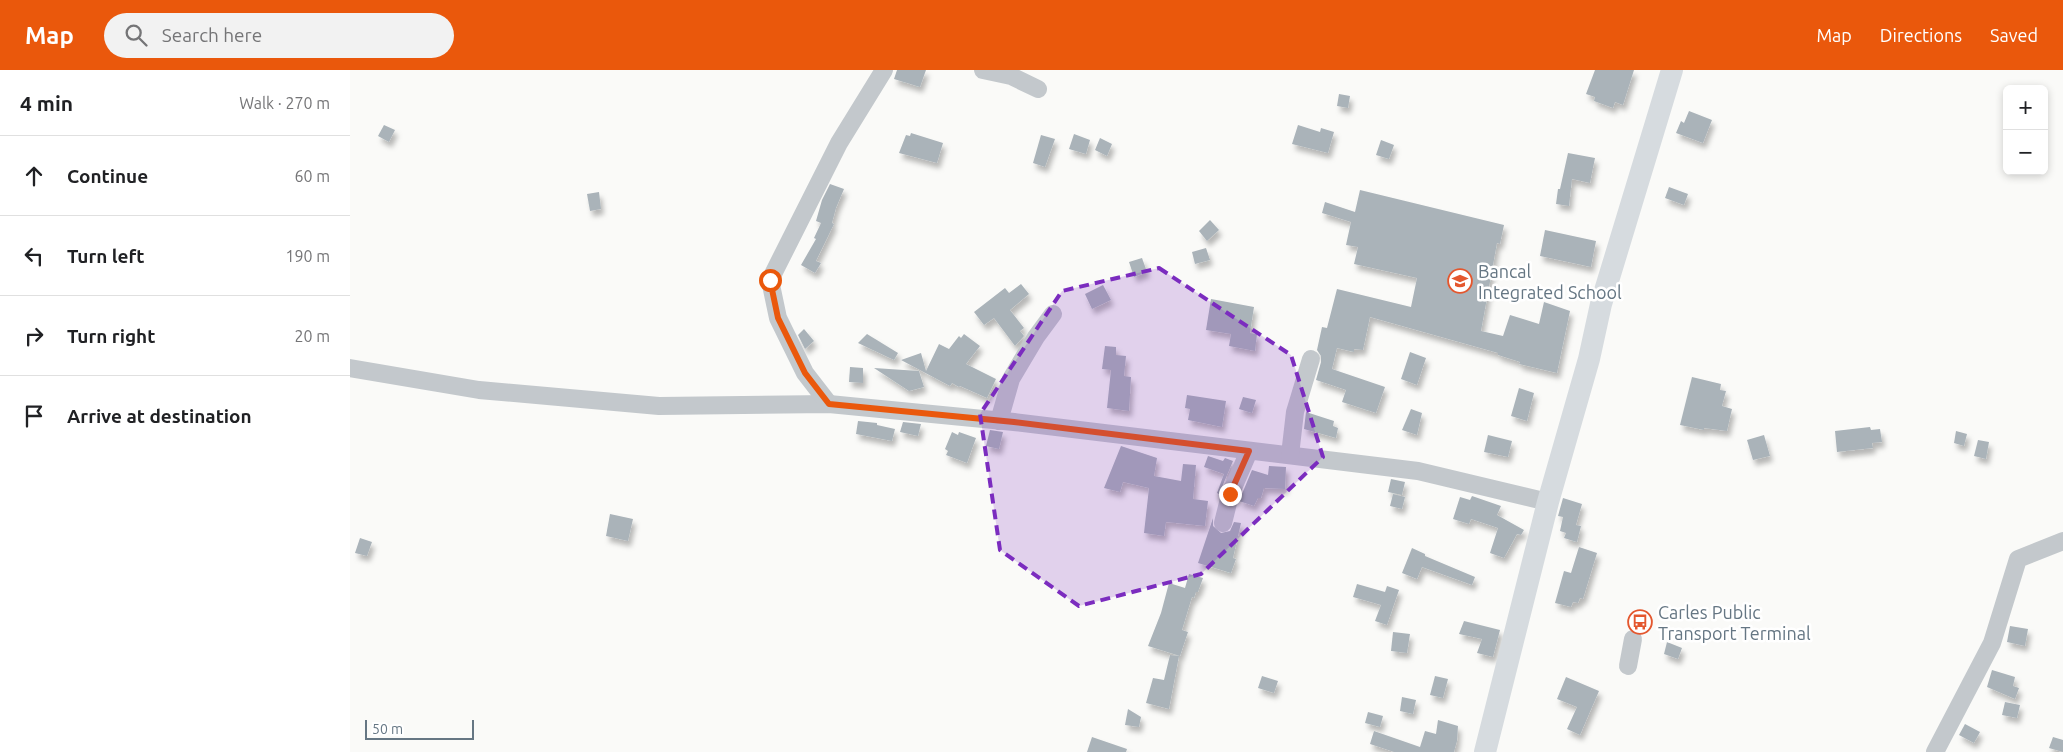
<!DOCTYPE html>
<meta charset="utf-8">
<style>
:root{--surface:#fff;--page:#f2f2f2;--text:#202124;--muted:#757577;--line:#e0e0e0;--accent:#ea580c}
body{margin:0;font-family:Ubuntu,sans-serif;background:var(--page);color:var(--text)}
.controls{position:absolute;right:15px;top:15px;display:grid;overflow:hidden;border-radius:8px;box-shadow:0 2px 8px #0003}
.controls button{width:45px;height:45px;display:grid;place-items:center;padding:0;border:0;border-bottom:1px solid var(--line);background:var(--surface);color:var(--text);font:25px sans-serif}
.scale{position:absolute;left:15px;bottom:12px;width:109px;box-sizing:border-box;padding-left:5px;border:2px solid #657683;border-top:0;font-size:14px;line-height:18px;white-space:nowrap;color:#657683;-webkit-text-stroke:4px #fff;paint-order:stroke}
.stop{position:absolute;width:15px;height:15px;margin:-11px;border:4px solid #ea580c;border-radius:50%;background:#fff}
.stop.end{background:#ea580c;border-color:#fff;box-shadow:0 1px 5px #0008}
.list{margin:0;padding:0;list-style:none}
h2{display:flex;justify-content:space-between;align-items:center;height:65px;margin:0;padding:0 20px;font-size:21px}
h2 small{font-size:16px;font-weight:400;color:var(--muted)}
.list li{display:grid;grid-template-columns:32px 1fr auto;gap:15px;align-items:center;box-sizing:border-box;height:80px;padding:0 20px;border-top:1px solid var(--line)}
.list b{display:block;font-size:19px;white-space:nowrap}
.list em{font-size:16px;font-style:normal;color:var(--muted)}
.icon{flex:none;width:28px;height:28px;fill:none;stroke:currentColor;stroke-width:2;stroke-linecap:round;stroke-linejoin:round}
.map{position:relative;flex:none;width:1713px;height:682px;overflow:hidden}
header{display:flex;align-items:center;gap:30px;box-sizing:border-box;height:70px;padding:0 25px;background:var(--accent);color:#fff}
header strong{font-size:24px}
nav{display:flex;gap:28px;margin-inline-start:auto;font-size:18px}
.search{width:350px;height:45px;background:var(--page);display:flex;align-items:center;gap:12px;box-sizing:border-box;padding:0 18px;border-radius:28px;color:var(--muted);font-size:19px}
main{display:flex}
aside{flex:1;background:var(--surface)}
.map>svg:first-child{display:block}
</style>
<header>
<strong>Map</strong>
<div class="search"><svg class="icon" aria-label="search" viewBox="0 0 24 24"><circle cx="10" cy="10" r="6"/><path d="M15 15l6 6"/></svg>Search here</div>
<nav><a>Map</a><a>Directions</a><a>Saved</a></nav>
</header>
<main>
<aside>
<h2>4 min<small>Walk · 270 m</small></h2>
<ul class="list">
<li><svg class="icon" aria-label="ahead" viewBox="0 0 24 24"><path d="M12 20V5M6 11l6-6 6 6"/></svg><div><b>Continue</b></div><em>60 m</em></li>
<li><svg class="icon" aria-label="left" viewBox="0 0 24 24"><path d="M17 20v-9H6M10 6l-5 5 5 5"/></svg><div><b>Turn left</b></div><em>190 m</em></li>
<li><svg class="icon" aria-label="right" viewBox="0 0 24 24"><path d="M7 20v-9h11M14 6l5 5-5 5"/></svg><div><b>Turn right</b></div><em>20 m</em></li>
<li><svg class="icon" aria-label="arrive" viewBox="0 0 24 24"><path d="M6 21V4h12l-3 4 3 4H6"/></svg><div><b>Arrive at destination</b></div></li>
</ul>
</aside>
<div class="map">
<svg width="1713" height="682" viewBox="0 0 1713 682">
<defs>
<filter id="shadow"><feDropShadow dx="3" dy="5.5" stdDeviation="2.5" flood-color="#0004"/></filter>
</defs>
<rect width="100%" height="100%" fill="#fafaf8"/>
<g fill="#aab3b9" filter="url(#shadow)">
<polygon points="547,0 576,0 570,17 544,9"/>
<polygon points="1245,0 1284,0 1273,35 1265,32 1263,38 1244,31 1245,27 1236,24"/>
<polygon points="989,24 1000,26 998,38 987,36"/>
<polygon points="1339,41 1362,50 1353,73 1326,63 1331,51 1334,53"/>
<polygon points="34,55 45,60 39,72 28,66"/>
<polygon points="948,55 970,62 971,58 984,62 978,83 942,74"/>
<polygon points="561,63 593,73 587,93 549,83 556,65 560,66"/>
<polygon points="724,64 740,70 736,84 719,79"/>
<polygon points="691,65 705,69 695,97 683,93"/>
<polygon points="750,68 762,74 757,86 745,80"/>
<polygon points="1031,70 1044,75 1039,89 1026,85"/>
<polygon points="1218,83 1245,88 1240,113 1222,109 1219,136 1206,134 1208,119 1210,119"/>
<polygon points="480,114 494,119 486,138 482,153 484,154 466,191 471,193 465,203 451,195 466,169 464,168 471,153 466,151 472,130"/>
<polygon points="1319,117 1338,124 1334,135 1315,128"/>
<polygon points="1010,120 1154,155 1150,174 1147,173 1131,261 1153,266 1160,245 1189,254 1194,232 1220,241 1207,303 1169,294 1170,292 1148,285 1148,283 1020,247 1013,280 1004,279 1004,282 987,278 982,299 1035,317 1026,343 992,332 996,320 966,310 971,292 971,286 967,280 972,257 977,258 987,219 1061,237 1067,208 1004,194 1008,177 996,175 1001,152 972,143 975,132 1005,142"/>
<polygon points="249,122 251,139 240,141 237,124"/>
<polygon points="860,150 869,160 857,171 849,161"/>
<polygon points="1195,160 1246,171 1241,197 1190,186"/>
<polygon points="856,178 860,190 845,194 842,182"/>
<polygon points="792,188 797,202 784,207 779,192"/>
<polygon points="671,214 679,224 660,240 674,258 670,261 674,266 665,276 644,248 634,255 624,242 655,218 659,223"/>
<polygon points="753,215 761,230 742,239 735,224"/>
<polygon points="861,229 904,237 900,263 907,264 905,281 879,276 881,264 856,260"/>
<polygon points="454,259 464,271 455,279 448,265"/>
<polygon points="517,264 548,283 544,290 508,273"/>
<polygon points="614,264 630,276 616,294 646,309 637,328 610,316 609,317 602,313 600,316 551,290 571,283 576,301 589,274 599,279 609,266 611,268"/>
<polygon points="755,276 766,277 766,285 776,286 774,306 781,307 779,341 757,338 761,300 752,299"/>
<polygon points="1060,282 1076,288 1067,315 1051,309"/>
<polygon points="500,297 513,298 513,313 499,312"/>
<polygon points="524,298 569,301 574,317 559,321"/>
<polygon points="1342,307 1371,314 1370,320 1376,321 1372,336 1382,339 1377,361 1354,358 1354,360 1330,355"/>
<polygon points="1169,318 1184,323 1177,351 1161,346"/>
<polygon points="837,325 876,331 872,357 838,350 840,339 835,338"/>
<polygon points="893,327 906,330 902,343 889,339"/>
<polygon points="1061,339 1072,343 1067,365 1052,360"/>
<polygon points="956,342 984,351 983,356 988,358 986,368 954,359"/>
<polygon points="508,351 527,353 527,355 545,359 542,371 506,364"/>
<polygon points="553,352 571,354 568,366 550,362"/>
<polygon points="1520,357 1521,360 1530,359 1532,372 1522,373 1523,378 1487,382 1485,361"/>
<polygon points="640,360 653,362 649,379 636,376"/>
<polygon points="1606,361 1617,364 1614,376 1604,373"/>
<polygon points="602,362 608,365 609,362 626,368 617,393 596,385 598,381 595,379"/>
<polygon points="1138,365 1162,371 1158,387 1134,382"/>
<polygon points="1414,365 1420,386 1403,390 1397,370"/>
<polygon points="1628,370 1639,372 1636,389 1624,386"/>
<polygon points="771,376 807,388 804,406 831,411 833,394 846,395 843,429 858,431 855,456 816,452 814,466 794,463 799,418 773,412 770,422 754,418"/>
<polygon points="858,386 873,391 875,388 883,391 869,424 867,423 874,404 854,397"/>
<polygon points="919,396 936,397 935,419 914,418 911,428 908,428 904,436 889,431 902,400 918,405"/>
<polygon points="1041,409 1055,412 1052,425 1038,422"/>
<polygon points="1043,424 1055,427 1052,439 1040,436"/>
<polygon points="1122,426 1151,436 1147,445 1174,460 1171,465 1167,464 1154,488 1140,483 1148,458 1121,449 1119,454 1103,449 1110,427 1120,430"/>
<polygon points="1213,428 1232,434 1226,455 1231,456 1227,472 1214,468 1216,463 1210,461 1213,447 1208,446"/>
<polygon points="260,444 283,449 278,471 256,466"/>
<polygon points="863,448 863,456 871,463 880,461 884,452 891,453 883,488 886,489 881,503 848,493"/>
<polygon points="10,468 22,472 17,486 5,483"/>
<polygon points="1229,477 1247,483 1233,529 1230,528 1228,533 1223,532 1221,537 1205,533 1214,501 1221,503"/>
<polygon points="1062,478 1075,484 1075,486 1125,507 1122,515 1072,497 1067,509 1052,503"/>
<polygon points="839,504 853,508 848,522 846,522 844,528 842,527 832,560 838,562 830,586 798,576 811,543 819,513 835,518"/>
<polygon points="1007,514 1035,522 1037,516 1049,520 1037,555 1025,551 1031,535 1003,527"/>
<polygon points="1114,551 1150,560 1143,587 1127,583 1132,569 1109,564"/>
<polygon points="1660,556 1678,559 1675,576 1657,572"/>
<polygon points="1043,562 1060,564 1057,583 1041,581"/>
<polygon points="1317,572 1332,578 1328,589 1314,584"/>
<polygon points="820,585 829,586 819,639 796,633 803,608 814,610"/>
<polygon points="1642,600 1665,607 1663,616 1669,618 1665,629 1637,617"/>
<polygon points="912,606 928,611 924,623 908,618"/>
<polygon points="1085,606 1098,609 1093,628 1080,625"/>
<polygon points="1216,607 1249,621 1230,665 1217,659 1227,637 1207,629"/>
<polygon points="1052,627 1066,630 1063,644 1050,641"/>
<polygon points="1655,632 1670,635 1667,648 1652,645"/>
<polygon points="778,639 791,647 789,657 775,655"/>
<polygon points="1018,642 1033,646 1030,657 1015,653"/>
<polygon points="1088,650 1108,656 1107,671 1104,682 1044,682 1020,674 1024,661 1070,677 1075,661 1086,664"/>
<polygon points="1615,654 1630,662 1624,673 1609,665"/>
<polygon points="742,667 777,679 776,682 737,682"/>
<polygon points="1703,667 1713,670 1713,682 1699,678"/>
</g>
<g fill="none" stroke-linecap="round" stroke-linejoin="round">
<g stroke="#c3c8cc" stroke-width="18">
<polyline points="633,0 661,6 688,19"/>
<polyline points="0,298 129,320 309,336 479,334 664,352 1068,401 1198,432"/>
<polyline points="479,334 455,303 428,248 420,210 489,73 534,0"/>
<polyline points="649,351 661,309 686,267 703,244"/>
<polyline points="940,385 945,342 961,289"/>
<polyline points="873,453 880,425 899,381"/>
<polyline points="1278,596 1283,569"/>
<polyline points="1585,682 1642,573 1668,489 1713,471"/>
</g>
<polyline stroke="#d6dbdf" stroke-width="22" points="1135,682 1198,432 1239,289 1251,234 1322,0"/>
</g>
<g fill="none" stroke-linecap="round" stroke-linejoin="round">
<polyline stroke="#ea580c" stroke-width="6" points="420,210 428,248 455,303 479,334 664,352 899,381 880,424"/>
</g>
<path fill="#7b2cbf" fill-opacity="0.2" stroke="#7b2cbf" stroke-width="4" stroke-dasharray="10 6" stroke-linejoin="round" d="M809,198L941,285L973,387L851,504L729,536L650,480L630,344L712,221Z"/>
<defs>
<g id="school-ring" transform="scale(1.25)"><circle r="9.5" fill="#fff" stroke="#e4572e" stroke-width="1.5"/><path d="M0-5L7-2L0 1L-7-2ZM-4 1L0 2.5L4 1V4Q0 6-4 4Z" fill="#e4572e"/></g>
<g id="bus-ring" transform="scale(1.25)"><circle r="9.5" fill="#fff" stroke="#e4572e" stroke-width="1.5"/><path d="M-5-6H5V4H4V6H2V4H-2V6H-4V4H-5ZM-3.5-4V0h7V-4ZM-3.5 1.2v1.5H-2V1.2ZM2 1.2v1.5H3.5V1.2Z" fill="#e4572e"/></g>
</defs>
<g fill-rule="evenodd">
<use href="#school-ring" x="1110" y="211"/>
<use href="#bus-ring" x="1290" y="552"/>
</g>
<g text-anchor="middle" dominant-baseline="central" stroke-width="5" stroke-linejoin="round" paint-order="stroke">
<g font-size="18" fill="#657683" stroke="#fff" text-anchor="start">
<text x="1128" y="201">Bancal<tspan x="1128" dy="21">Integrated School</tspan></text>
<text x="1308" y="542">Carles Public<tspan x="1308" dy="21">Transport Terminal</tspan></text>
</g>
</g>
</svg>
<div class="controls">
<button>+</button>
<button>−</button>
</div>
<div class="scale">50 m</div>
<div class="stop" style="left:420px;top:210px"></div>
<div class="stop end" style="left:880px;top:424px"></div>
</div>
</main>
